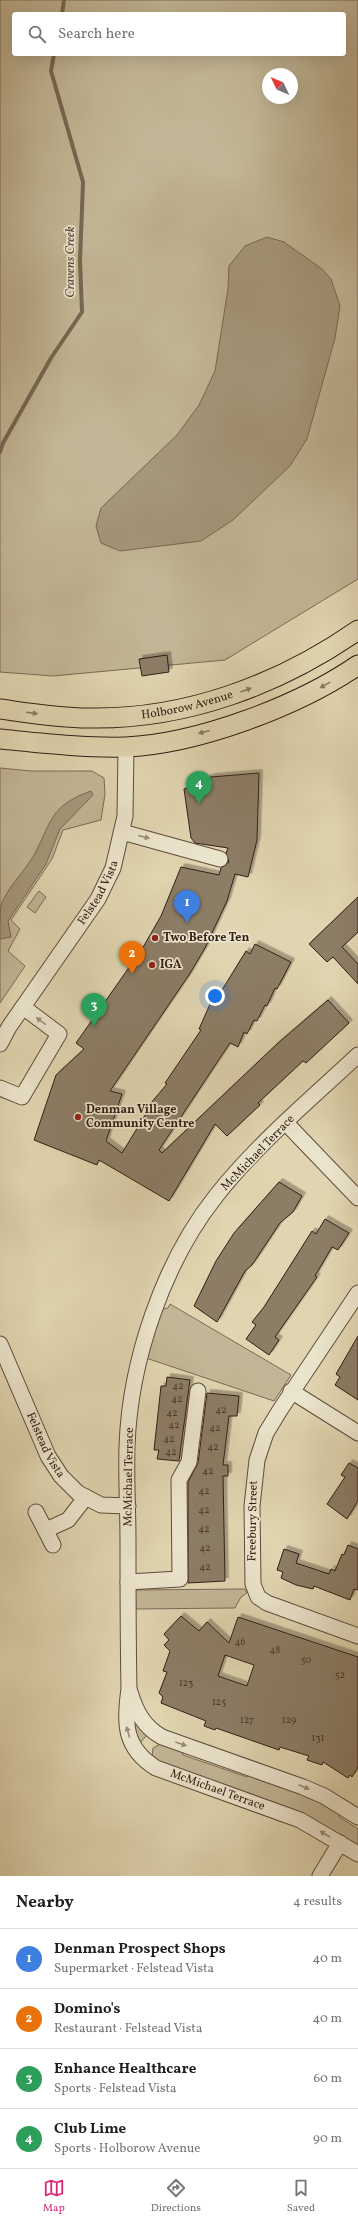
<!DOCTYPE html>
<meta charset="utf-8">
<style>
:root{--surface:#fff;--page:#f2f2f2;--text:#202124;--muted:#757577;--line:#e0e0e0;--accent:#db2777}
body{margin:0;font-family:Vollkorn,serif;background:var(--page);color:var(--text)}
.compass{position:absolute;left:262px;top:68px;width:36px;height:36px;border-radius:50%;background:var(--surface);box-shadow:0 4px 16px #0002;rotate:314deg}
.you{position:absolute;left:215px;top:996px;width:14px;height:14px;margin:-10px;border:3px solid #fff;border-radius:50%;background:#1a73e8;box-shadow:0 0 0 6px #1a73e833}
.badge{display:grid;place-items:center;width:26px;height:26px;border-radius:50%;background:var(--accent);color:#fff;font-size:13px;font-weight:700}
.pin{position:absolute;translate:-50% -33px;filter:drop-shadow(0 1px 2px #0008)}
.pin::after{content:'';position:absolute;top:21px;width:14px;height:12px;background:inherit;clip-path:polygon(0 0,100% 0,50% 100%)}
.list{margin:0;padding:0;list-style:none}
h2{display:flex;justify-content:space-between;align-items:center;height:52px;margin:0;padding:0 16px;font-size:17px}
h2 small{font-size:13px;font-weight:400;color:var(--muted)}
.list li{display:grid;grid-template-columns:26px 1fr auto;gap:12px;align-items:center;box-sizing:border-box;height:60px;padding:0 16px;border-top:1px solid var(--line)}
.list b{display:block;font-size:15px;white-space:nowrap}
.list p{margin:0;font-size:13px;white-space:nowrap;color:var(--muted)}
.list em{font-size:13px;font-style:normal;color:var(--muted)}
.icon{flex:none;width:22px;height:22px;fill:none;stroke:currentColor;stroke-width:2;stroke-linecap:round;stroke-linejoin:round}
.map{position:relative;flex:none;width:358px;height:1876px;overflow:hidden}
.search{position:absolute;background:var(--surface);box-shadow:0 4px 16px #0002;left:12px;right:12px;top:12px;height:44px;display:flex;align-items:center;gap:10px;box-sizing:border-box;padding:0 14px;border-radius:4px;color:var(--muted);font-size:15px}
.sheet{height:292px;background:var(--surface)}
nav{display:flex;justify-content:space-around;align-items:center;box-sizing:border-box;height:56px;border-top:1px solid var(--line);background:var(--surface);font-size:11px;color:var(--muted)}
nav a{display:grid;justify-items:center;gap:2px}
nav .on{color:var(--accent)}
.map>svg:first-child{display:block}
</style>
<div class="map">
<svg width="358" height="1876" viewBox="0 0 358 1876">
<defs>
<filter id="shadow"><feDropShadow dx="3.5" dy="-3.5" stdDeviation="0" flood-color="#0004"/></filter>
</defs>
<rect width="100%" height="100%" fill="#e0d5b0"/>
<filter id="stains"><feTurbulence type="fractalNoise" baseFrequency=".005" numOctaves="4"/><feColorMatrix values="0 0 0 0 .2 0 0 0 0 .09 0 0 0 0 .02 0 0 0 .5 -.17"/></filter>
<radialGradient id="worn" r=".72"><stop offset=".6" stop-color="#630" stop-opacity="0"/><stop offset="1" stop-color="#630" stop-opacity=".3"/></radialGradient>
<g fill="#c2b696" stroke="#7a6a56" fill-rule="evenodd">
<path d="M0,0H358V579L225,660L53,676L0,672ZM14,14H344V54H14ZM268,74H292V98H268Z"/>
<polygon points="0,768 31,771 92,771 104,778 105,794 101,820 63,830 52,859 11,920 20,929 8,951 25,966 0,1003"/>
<polygon points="39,891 46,897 35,913 27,907"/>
<polygon points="170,1304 291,1375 274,1401 146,1358 162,1309 168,1308"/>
<polygon points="245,1589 247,1593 241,1597 235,1608 136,1609 135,1590"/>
<polygon points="130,1715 147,1735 140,1743 140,1744"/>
<polygon points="162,1743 181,1749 183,1755 247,1777 252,1773 339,1811 339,1817 358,1829 358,1849 171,1770 152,1757 153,1748"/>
</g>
<g fill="#a5977b" stroke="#776752">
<polygon points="267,237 284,242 322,269 331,279 340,306 335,338 307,439 290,466 233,520 201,541 120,551 101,543 96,526 101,508 177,435 199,405 215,371 228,289 229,266 245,246"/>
<path d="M91,791L93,795L60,829L46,864L8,921L11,937L0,939C0,929 0,914 1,905C8,887 23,873 33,857C52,822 49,806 91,791Z"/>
</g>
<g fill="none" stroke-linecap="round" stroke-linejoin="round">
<g stroke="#776752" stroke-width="4">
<polyline points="62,14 64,0"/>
<polyline points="0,452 3,443 51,358 82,312 80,261 83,182 51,71 54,54"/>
</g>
</g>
<g fill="#8c7d66" stroke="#321e15" fill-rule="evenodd" filter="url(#shadow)">
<polygon points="167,655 169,672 142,676 139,659"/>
<polygon points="259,773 257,840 248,877 235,874 227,901 205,948 189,975 110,1091 122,1094 106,1141 122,1153 147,1112 145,1110 167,1084 165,1083 201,1030 199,1029 211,1002 214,1003 246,951 250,954 255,944 291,962 277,989 275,988 267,1006 265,1005 257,1021 254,1020 247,1034 244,1032 238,1047 230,1043 159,1150 162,1153 278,1043 328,1000 349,1023 306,1063 303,1061 258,1103 260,1105 227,1136 215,1124 169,1201 99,1160 97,1165 34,1140 56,1075 84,1049 76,1043 142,949 161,916 181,867 219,875 221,868 229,862 226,853 228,848 195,843 191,838 184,789 211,777"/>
<polygon points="358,897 358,932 342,947 358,964 358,984 333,957 327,962 309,944"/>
<polygon points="279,1182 302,1196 293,1212 280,1223 252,1265 245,1271 217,1322 194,1306 216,1261 234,1233"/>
<polygon points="325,1219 349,1233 338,1250 332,1247 315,1276 317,1277 275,1337 279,1340 269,1355 246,1339 256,1325 252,1322 264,1307 312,1231 316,1234"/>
<polygon points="358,1336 358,1400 335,1385 340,1377 336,1374"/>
<polygon points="167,1377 190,1380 179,1461 157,1459 159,1450 154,1450 161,1386 166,1386"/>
<polygon points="207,1393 239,1396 237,1416 229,1416 223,1465 228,1465 228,1476 223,1476 225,1581 188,1583 188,1482 198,1463"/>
<polygon points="349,1463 358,1468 358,1501 347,1519 327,1504 345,1477 341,1475"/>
<polygon points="348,1545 358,1549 358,1590 354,1589 350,1600 314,1586 313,1589 296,1585 281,1578 283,1572 277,1570 284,1549 299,1554 296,1563 329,1574 331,1569 335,1571 342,1554 344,1555"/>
<path d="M181,1616L199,1631L207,1622L229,1643L238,1617L358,1657V1767L352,1777L350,1775L348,1778L323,1762L322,1765L307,1760L309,1756L280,1747L279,1750L216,1728L215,1730L204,1726L206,1721L161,1703L163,1697L159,1693L167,1672L163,1671L170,1651L164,1645L169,1640L164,1634ZM225,1655L254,1665L247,1686L218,1676Z"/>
</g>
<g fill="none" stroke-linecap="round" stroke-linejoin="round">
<g stroke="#5e4c3c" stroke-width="17">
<g id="minor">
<polyline points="122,832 220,859"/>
<path id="s1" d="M0,1044L9,1027L98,899L113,868L125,816L126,747"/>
<path id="s2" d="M358,1055C310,1100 257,1144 216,1196C163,1263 130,1361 127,1446C126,1478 128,1510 128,1542C128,1591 128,1640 129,1689C124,1723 124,1748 156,1768L300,1820L358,1854"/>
<polyline points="0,1088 22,1097 59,1034 23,1007"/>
<polyline points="286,1123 358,1198"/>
<polyline points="358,1293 280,1410 266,1433 257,1460 252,1506 253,1584 258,1597 267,1603 358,1636"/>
<path id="s3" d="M0,1344L48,1456L61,1476L78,1493L101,1505L128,1506"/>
<polyline points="291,1391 358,1433"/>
<polyline points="36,1512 53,1545"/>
<polyline points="46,1530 68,1520 86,1497"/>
<polyline points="128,1582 180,1579 179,1480 189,1462 198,1391"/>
<path d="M130,1692C136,1712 144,1727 162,1737L303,1787L324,1796L358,1817"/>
<polyline points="320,1876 340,1843"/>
</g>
</g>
<g stroke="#321e15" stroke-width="21">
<g id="major">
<path id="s4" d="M0,709C29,713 59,718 88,718C185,720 279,685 358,630"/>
<path d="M0,739C41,743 83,748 125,747C198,744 298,706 358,665"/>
</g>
</g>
<use href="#minor" stroke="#ebe4cc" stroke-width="15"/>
<use href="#major" stroke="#e0d5b0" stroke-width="19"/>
</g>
<defs><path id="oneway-solid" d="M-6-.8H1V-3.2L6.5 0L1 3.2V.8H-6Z"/></defs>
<g fill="#897a62">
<use href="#oneway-solid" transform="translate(325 685) rotate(151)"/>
<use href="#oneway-solid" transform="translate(246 690) rotate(-20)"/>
<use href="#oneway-solid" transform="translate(32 713) rotate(7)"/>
<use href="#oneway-solid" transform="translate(204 732) rotate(165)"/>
</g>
<g fill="#988b7a">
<use href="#oneway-solid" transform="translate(144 837) rotate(14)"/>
<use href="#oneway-solid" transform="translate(41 1021) rotate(-143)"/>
<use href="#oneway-solid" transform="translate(128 1732) rotate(-105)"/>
<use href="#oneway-solid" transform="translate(181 1744) rotate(19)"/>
<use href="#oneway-solid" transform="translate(304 1787) rotate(23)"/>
<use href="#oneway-solid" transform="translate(325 1834) rotate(-149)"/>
</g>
<g fill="#8f2418" stroke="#ebe4cc" stroke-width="1.5">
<circle cx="155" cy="938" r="4"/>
<circle cx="152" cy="965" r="4"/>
<circle cx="78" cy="1117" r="4"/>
</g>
<g text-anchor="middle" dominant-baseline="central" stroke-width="3.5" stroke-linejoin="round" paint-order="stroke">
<g font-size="10" fill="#483629">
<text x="178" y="1386">42</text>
<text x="177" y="1399">42</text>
<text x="221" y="1410">42</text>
<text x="172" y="1413">42</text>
<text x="174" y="1425">42</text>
<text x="215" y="1428">42</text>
<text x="169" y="1439">42</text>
<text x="213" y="1447">42</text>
<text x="171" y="1452">42</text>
<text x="208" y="1471">42</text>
<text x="204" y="1491">42</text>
<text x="204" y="1510">42</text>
<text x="204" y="1529">42</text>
<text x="205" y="1548">42</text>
<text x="205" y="1567">42</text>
<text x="240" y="1642">46</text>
<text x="275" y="1650">48</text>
<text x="306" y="1660">50</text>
<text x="340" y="1675">52</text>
<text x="186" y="1683">123</text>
<text x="219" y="1702">125</text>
<text x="247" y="1720">127</text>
<text x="289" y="1720">129</text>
<text x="318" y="1738">131</text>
</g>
<g font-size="12" fill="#321e15" stroke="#ebe4cc">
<text stroke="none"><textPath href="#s4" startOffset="189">Holborow Avenue</textPath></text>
<text stroke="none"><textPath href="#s1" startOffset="181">Felstead Vista</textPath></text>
<text transform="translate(258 1153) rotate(-46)">McMichael Terrace</text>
<text stroke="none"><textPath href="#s3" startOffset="111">Felstead Vista</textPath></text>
<text transform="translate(129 1477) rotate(-89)">McMichael Terrace</text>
<text transform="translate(253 1521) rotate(-89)">Freebury Street</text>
<text stroke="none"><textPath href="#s2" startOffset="868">McMichael Terrace</textPath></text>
</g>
<g font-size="12" font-weight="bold" fill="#321e15" stroke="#ebe4cc" text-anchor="start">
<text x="163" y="938">Two Before Ten</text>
<text x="160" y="965">IGA</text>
<text x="86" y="1110">Denman Village<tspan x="86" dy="14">Community Centre</tspan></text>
</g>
<g font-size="13" font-style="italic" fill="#5a4839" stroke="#ebe4cc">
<text transform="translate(71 262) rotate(-90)">Cravens Creek</text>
</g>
</g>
<rect width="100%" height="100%" filter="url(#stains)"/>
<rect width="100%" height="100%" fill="url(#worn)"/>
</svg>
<svg class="compass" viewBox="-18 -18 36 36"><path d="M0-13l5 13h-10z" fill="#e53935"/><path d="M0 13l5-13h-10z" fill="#757577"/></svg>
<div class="you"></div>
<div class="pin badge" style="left:187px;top:923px;background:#3f7fe0">1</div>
<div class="pin badge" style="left:132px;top:974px;background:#e8710a">2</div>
<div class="pin badge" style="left:94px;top:1026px;background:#2e9e5b">3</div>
<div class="pin badge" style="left:199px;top:804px;background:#2e9e5b">4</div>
<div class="search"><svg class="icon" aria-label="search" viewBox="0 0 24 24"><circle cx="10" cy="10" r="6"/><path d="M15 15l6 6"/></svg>Search here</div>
</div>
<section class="sheet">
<h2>Nearby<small>4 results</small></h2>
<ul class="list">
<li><span class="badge" style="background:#3f7fe0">1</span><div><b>Denman Prospect Shops</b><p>Supermarket · Felstead Vista</p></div><em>40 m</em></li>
<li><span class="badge" style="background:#e8710a">2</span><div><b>Domino's</b><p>Restaurant · Felstead Vista</p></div><em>40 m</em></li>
<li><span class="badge" style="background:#2e9e5b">3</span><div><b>Enhance Healthcare</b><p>Sports · Felstead Vista</p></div><em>60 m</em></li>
<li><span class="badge" style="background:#2e9e5b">4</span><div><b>Club Lime</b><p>Sports · Holborow Avenue</p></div><em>90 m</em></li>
</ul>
</section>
<nav>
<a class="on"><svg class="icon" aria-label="map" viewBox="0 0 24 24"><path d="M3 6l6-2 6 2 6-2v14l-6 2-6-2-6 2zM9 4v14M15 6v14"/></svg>Map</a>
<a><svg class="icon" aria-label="directions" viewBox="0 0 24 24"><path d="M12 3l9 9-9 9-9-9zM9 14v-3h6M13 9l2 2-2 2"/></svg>Directions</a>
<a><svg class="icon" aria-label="saved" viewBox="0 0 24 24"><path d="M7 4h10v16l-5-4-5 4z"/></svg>Saved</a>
</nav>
